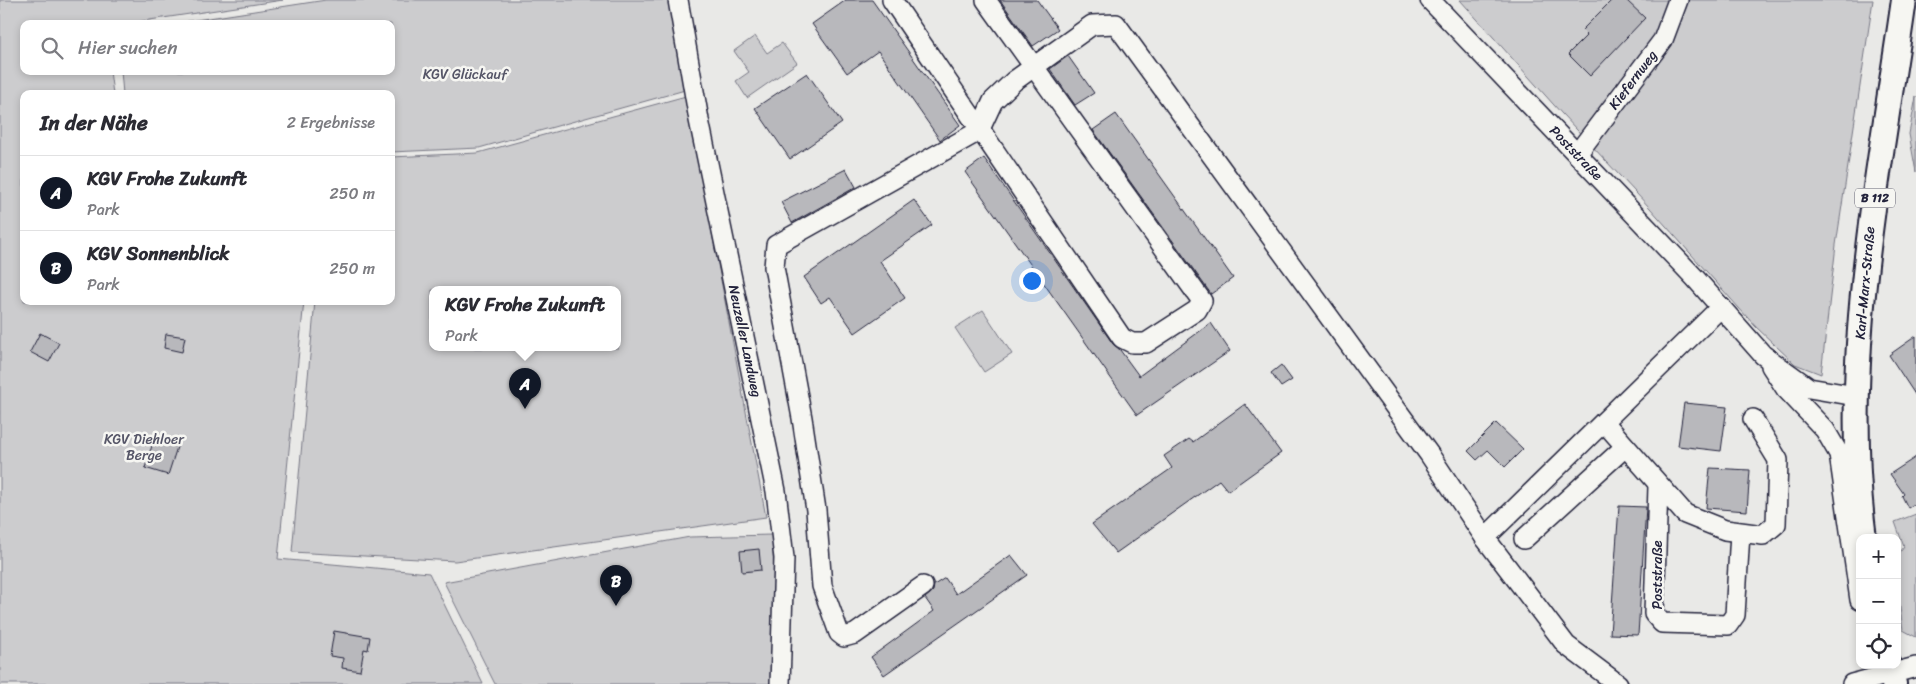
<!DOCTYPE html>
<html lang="de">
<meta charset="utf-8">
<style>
:root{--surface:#fff;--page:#f7f7f7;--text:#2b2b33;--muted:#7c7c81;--line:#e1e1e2;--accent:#111827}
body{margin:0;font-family:Sriracha,sans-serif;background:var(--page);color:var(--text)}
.controls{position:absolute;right:15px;bottom:15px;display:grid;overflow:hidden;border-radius:10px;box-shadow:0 2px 8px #0003}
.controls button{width:45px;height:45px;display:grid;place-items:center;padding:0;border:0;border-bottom:1px solid var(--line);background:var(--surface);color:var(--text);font:25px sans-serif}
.you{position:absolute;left:1031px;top:280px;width:18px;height:18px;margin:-12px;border:4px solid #fff;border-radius:50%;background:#1a73e8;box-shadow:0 0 0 8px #1a73e833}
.badge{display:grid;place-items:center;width:32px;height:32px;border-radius:50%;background:var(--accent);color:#fff;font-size:16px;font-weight:700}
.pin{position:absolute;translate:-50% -41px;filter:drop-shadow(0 1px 2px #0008)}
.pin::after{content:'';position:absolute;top:26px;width:18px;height:15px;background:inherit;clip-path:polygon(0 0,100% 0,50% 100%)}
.popup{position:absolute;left:429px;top:286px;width:192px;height:65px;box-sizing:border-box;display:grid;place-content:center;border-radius:10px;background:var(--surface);filter:drop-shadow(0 1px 4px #0005);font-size:16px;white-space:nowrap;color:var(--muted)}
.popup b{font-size:19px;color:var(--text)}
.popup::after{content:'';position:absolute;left:50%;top:100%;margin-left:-10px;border:10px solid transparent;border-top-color:var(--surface)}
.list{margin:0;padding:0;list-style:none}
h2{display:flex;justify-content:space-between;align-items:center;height:65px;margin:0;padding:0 20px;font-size:21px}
h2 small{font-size:16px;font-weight:400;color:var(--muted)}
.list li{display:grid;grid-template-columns:32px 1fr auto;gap:15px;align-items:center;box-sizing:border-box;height:75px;padding:0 20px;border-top:1px solid var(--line)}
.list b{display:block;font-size:19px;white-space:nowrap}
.list p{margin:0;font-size:16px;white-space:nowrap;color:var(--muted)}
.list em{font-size:16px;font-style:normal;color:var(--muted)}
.icon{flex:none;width:28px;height:28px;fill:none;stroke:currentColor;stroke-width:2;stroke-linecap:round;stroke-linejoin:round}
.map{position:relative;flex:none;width:1916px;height:684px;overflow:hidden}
.search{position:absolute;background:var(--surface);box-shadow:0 2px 8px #0003;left:20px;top:20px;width:375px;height:55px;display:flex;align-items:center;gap:12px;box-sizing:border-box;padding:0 18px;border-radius:10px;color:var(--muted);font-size:19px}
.panel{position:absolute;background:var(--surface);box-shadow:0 2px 8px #0003;left:20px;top:90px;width:375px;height:215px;border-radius:10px}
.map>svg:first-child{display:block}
</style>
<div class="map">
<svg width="1916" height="684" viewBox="0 0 1916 684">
<rect width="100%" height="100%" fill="#e9e9e7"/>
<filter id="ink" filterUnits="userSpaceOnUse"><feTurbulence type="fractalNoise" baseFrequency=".02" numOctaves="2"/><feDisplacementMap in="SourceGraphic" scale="10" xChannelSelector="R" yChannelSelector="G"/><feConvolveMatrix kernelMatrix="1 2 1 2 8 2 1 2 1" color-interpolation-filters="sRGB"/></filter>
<g filter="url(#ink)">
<g fill="#ccccce" stroke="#777784" fill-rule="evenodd">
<polygon points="0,0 283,0 123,24 24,24 24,71 110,71 113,94 24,94 24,301 304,301 278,559 429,573 483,684 0,684"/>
<polygon points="326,0 673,0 685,90 479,148 391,152 391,94 123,94 121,71 391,71 391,24 170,24"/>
<polygon points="1460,0 1873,0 1836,245 1821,374 1795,364 1755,326 1650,208 1562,114"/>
<polygon points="755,36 767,53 782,43 797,63 747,98 736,81 749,72 734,51"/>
<path d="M686,96L766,517L455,561L292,552L315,301H391V157L478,153ZM432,290H618V348H432Z"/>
<polygon points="1916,97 1916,172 1909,134"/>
<polygon points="983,310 1012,354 984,372 955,328"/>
<polygon points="1916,514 1916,637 1903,630 1897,585 1897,556 1904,547 1895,522"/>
<polygon points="772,535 777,629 773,684 495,684 444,582 690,537"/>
</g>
<g fill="#b8b8bc" stroke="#22223b">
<polygon points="846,0 872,0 960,125 940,140 878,51 847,73 812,24"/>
<polygon points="1000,0 1037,0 1058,29 1033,46"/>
<polygon points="1612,0 1626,0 1645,18 1590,76 1568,54 1587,35 1582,30"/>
<polygon points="1068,56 1094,93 1075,105 1050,69"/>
<polygon points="807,73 842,123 790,159 755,108"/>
<polygon points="1116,114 1233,278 1211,294 1093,130"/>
<polygon points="984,158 1113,344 1120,350 1139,376 1211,323 1230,351 1137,415 965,172"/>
<polygon points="846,169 856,187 792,223 781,202"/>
<polygon points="914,200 932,225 880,261 905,298 855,333 830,297 821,303 804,277"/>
<polygon points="40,333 59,343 49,362 30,352"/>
<polygon points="166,334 185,337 182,352 164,348"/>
<polygon points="1916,336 1916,396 1889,355"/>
<polygon points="1281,365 1292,380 1281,387 1271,373"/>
<polygon points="1684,403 1727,407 1721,451 1678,446"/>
<polygon points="1245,404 1281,453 1228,491 1219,480 1116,553 1092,524 1172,468 1164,456 1189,439 1193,442"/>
<polygon points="1496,423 1523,449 1505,467 1488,450 1477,460 1468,451"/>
<polygon points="155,436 178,444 168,475 145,468"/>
<polygon points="1916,457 1916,503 1908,508 1902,496 1904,494 1890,474"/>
<polygon points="1710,468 1750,470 1747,511 1706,508"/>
<polygon points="1619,506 1646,507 1638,635 1610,634"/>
<polygon points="759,549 761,570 742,572 740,551"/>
<polygon points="1011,555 1027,575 884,675 871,657 934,611 925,598 933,591 934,585 945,578 956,594"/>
<polygon points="334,631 370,637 368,650 364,649 360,671 342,668 343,658 330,656"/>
</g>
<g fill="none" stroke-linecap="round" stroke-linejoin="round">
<g stroke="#22223b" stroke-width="22">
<g id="minor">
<polyline points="678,0 699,120 776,491 784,558 780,684"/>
<polyline points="892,0 1122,338 1132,343 1146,343 1197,310 1202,301 986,0"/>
<polyline points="1430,0 1695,278 1763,355 1809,388 1856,396"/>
<polyline points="1577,154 1663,40 1678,0"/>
<polyline points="1771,366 1786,389 1825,430 1839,454 1860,600"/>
<polyline points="1604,422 1685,514 1725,530 1763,535 1776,524 1778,460 1753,419"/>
<polyline points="1658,486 1654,614 1662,623 1728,625 1735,615 1740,533"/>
<polyline points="1485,538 1721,307"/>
<polyline points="1524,539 1625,447"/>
<polyline points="923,586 855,634 844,637 839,633 822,586 816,510 802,418 774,267 776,245 979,131 993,101 1014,81 1092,25 1116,24 1429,454 1485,538 1566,645 1618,684"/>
<polyline points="1852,684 1916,667"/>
</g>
</g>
<g stroke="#22223b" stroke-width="28">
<g id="major">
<path d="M1864,538C1840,358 1879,178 1904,0"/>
<polyline points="1888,665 1894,684"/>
</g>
</g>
<use href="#minor" stroke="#f6f6f2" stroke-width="19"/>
<use href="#major" stroke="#f6f6f2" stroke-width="24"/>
</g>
</g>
<g text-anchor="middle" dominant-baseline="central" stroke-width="5" stroke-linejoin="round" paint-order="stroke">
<rect fill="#f6f6f2" stroke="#626272" stroke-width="1" x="1855" y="188.5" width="40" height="19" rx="4"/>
<g font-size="12" font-weight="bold" fill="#22223b">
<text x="1875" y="198">B 112</text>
</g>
<g font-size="14" fill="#555567" stroke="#f6f6f2">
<text x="465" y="74">KGV Glückauf</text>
<text x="144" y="439">KGV Diehloer<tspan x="144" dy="16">Berge</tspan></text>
</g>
<g font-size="14" fill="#22223b" stroke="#f6f6f2">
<text transform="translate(1633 80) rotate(-53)">Kiefernweg</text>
<text transform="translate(1576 153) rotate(46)">Poststraße</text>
<text transform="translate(1865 283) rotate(-85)">Karl-Marx-Straße</text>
<text transform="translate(745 341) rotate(78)">Neuzeller Landweg</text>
<text transform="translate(1657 575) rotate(-90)">Poststraße</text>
</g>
</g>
</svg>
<div class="controls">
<button>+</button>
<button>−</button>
<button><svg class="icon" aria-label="locate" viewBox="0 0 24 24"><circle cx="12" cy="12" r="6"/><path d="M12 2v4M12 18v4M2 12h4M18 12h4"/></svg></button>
</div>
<div class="you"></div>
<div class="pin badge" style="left:525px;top:409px">A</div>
<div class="popup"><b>KGV Frohe Zukunft</b>Park</div>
<div class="pin badge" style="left:616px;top:606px">B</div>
<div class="search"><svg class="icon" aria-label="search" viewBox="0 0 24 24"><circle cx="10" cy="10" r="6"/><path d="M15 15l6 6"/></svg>Hier suchen</div>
<section class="panel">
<h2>In der Nähe<small>2 Ergebnisse</small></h2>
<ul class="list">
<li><span class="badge">A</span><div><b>KGV Frohe Zukunft</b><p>Park</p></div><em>250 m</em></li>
<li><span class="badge">B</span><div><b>KGV Sonnenblick</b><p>Park</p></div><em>250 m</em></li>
</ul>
</section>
</div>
